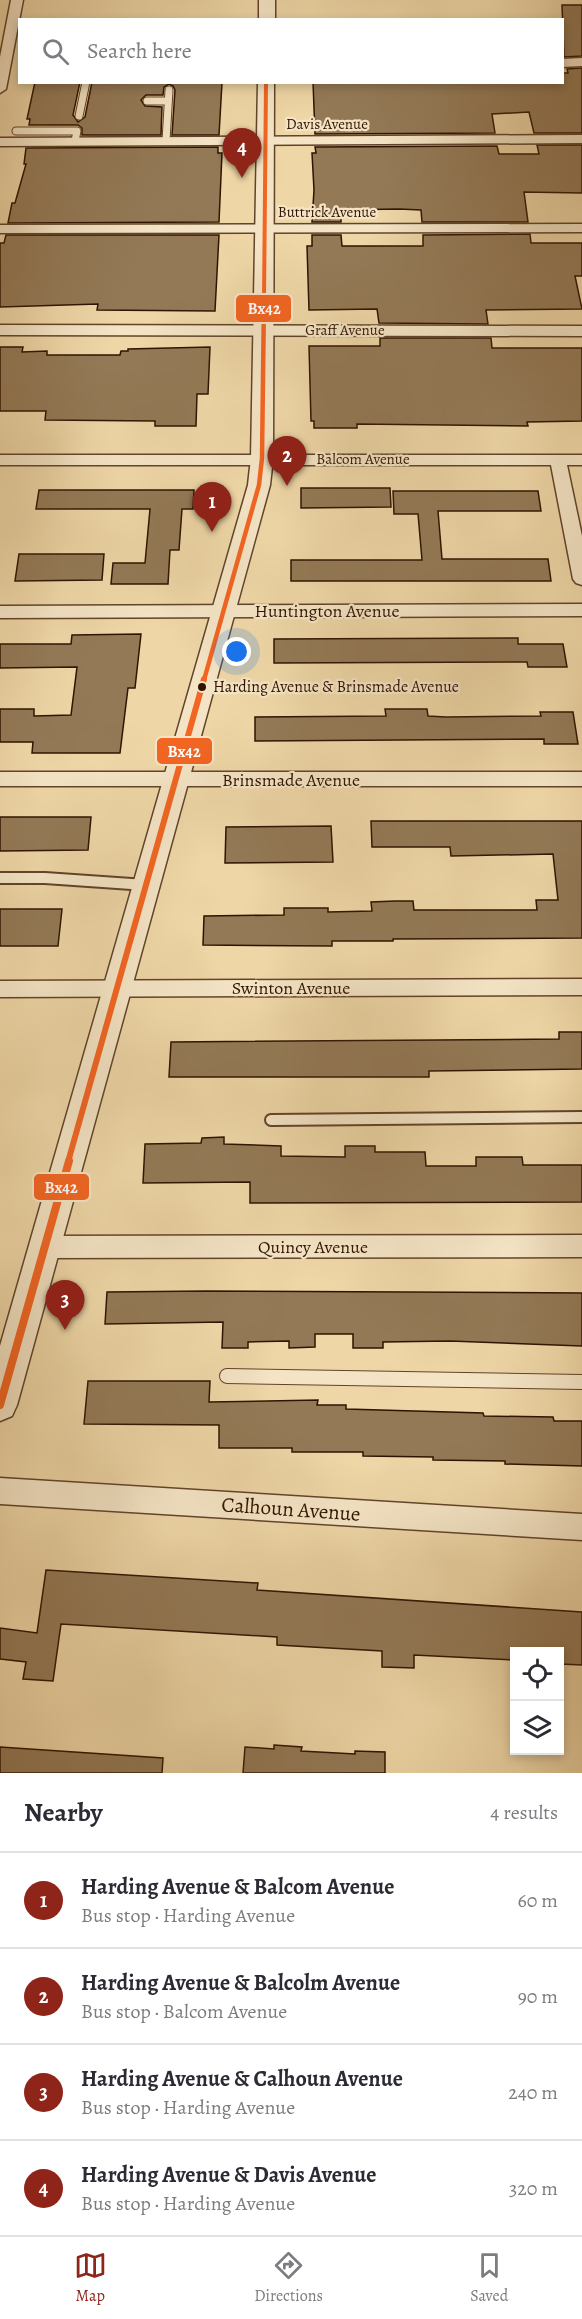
<!DOCTYPE html>
<meta charset="utf-8">
<style>
:root{--surface:#fff;--page:#f7f7f7;--text:#2b2b33;--muted:#7c7c81;--line:#e1e1e2;--accent:#8f2418}
body{margin:0;font-family:Alegreya,serif;background:var(--page);color:var(--text)}
.controls{position:absolute;right:18px;bottom:18px;display:grid;overflow:hidden;border-radius:0px;box-shadow:0 3px 9px #0003}
.controls button{width:54px;height:54px;display:grid;place-items:center;padding:0;border:0;border-bottom:2px solid var(--line);background:var(--surface);color:var(--text);font:30px sans-serif}
.you{position:absolute;left:237px;top:652px;width:21px;height:21px;margin:-15px;border:4px solid #fff;border-radius:50%;background:#1a73e8;box-shadow:0 0 0 9px #1a73e833}
.badge{display:grid;place-items:center;width:39px;height:39px;border-radius:50%;background:var(--accent);color:#fff;font-size:20px;font-weight:700}
.pin{position:absolute;translate:-50% -50px;filter:drop-shadow(0 2px 3px #0008)}
.pin::after{content:'';position:absolute;top:32px;width:21px;height:18px;background:inherit;clip-path:polygon(0 0,100% 0,50% 100%)}
.list{margin:0;padding:0;list-style:none}
h2{display:flex;justify-content:space-between;align-items:center;height:78px;margin:0;padding:0 24px;font-size:26px}
h2 small{font-size:20px;font-weight:400;color:var(--muted)}
.list li{display:grid;grid-template-columns:39px 1fr auto;gap:18px;align-items:center;box-sizing:border-box;height:96px;padding:0 24px;border-top:2px solid var(--line)}
.list b{display:block;font-size:22px;white-space:nowrap}
.list p{margin:0;font-size:20px;white-space:nowrap;color:var(--muted)}
.list em{font-size:20px;font-style:normal;color:var(--muted)}
.icon{flex:none;width:33px;height:33px;fill:none;stroke:currentColor;stroke-width:2;stroke-linecap:round;stroke-linejoin:round}
.map{position:relative;flex:none;width:582px;height:1773px;overflow:hidden}
.search{position:absolute;background:var(--surface);box-shadow:0 3px 9px #0003;left:18px;right:18px;top:18px;height:66px;display:flex;align-items:center;gap:15px;box-sizing:border-box;padding:0 21px;border-radius:0px;color:var(--muted);font-size:22px}
.sheet{height:462px;background:var(--surface)}
nav{display:flex;justify-content:space-around;align-items:center;box-sizing:border-box;height:84px;border-top:2px solid var(--line);background:var(--surface);font-size:16px;color:var(--muted)}
nav a{display:grid;justify-items:center;gap:3px}
nav .on{color:var(--accent)}
.map>svg:first-child{display:block}
</style>
<div class="map">
<svg width="582" height="1773" viewBox="0 0 582 1773">
<rect width="100%" height="100%" fill="#eed6a6"/>
<filter id="stains"><feTurbulence type="fractalNoise" baseFrequency=".00333" numOctaves="4"/><feColorMatrix values="0 0 0 0 .2 0 0 0 0 .09 0 0 0 0 .02 0 0 0 .5 -.17"/></filter>
<radialGradient id="worn" r=".72"><stop offset=".6" stop-color="#630" stop-opacity="0"/><stop offset="1" stop-color="#630" stop-opacity=".3"/></radialGradient>
<g fill="#937956" stroke="#301400" stroke-width="1.5">
<polygon points="562,5 582,5 582,56 564,57"/>
<polygon points="582,68 582,133 534,133 529,112 492,114 495,133 315,134 313,82 562,82 562,73 568,73 567,69"/>
<polygon points="35,82 80,82 73,115 78,122 85,117 92,82 222,83 219,135 172,135 175,90 173,86 169,84 164,87 163,95 146,95 141,100 145,106 162,107 161,135 82,135 82,128 78,125 29,125 30,119 27,119"/>
<polygon points="537,145 582,145 582,193 524,192 528,222 422,222 421,210 399,209 341,210 341,222 312,222 314,190 312,153 316,153 315,147 497,146 499,154 539,154"/>
<polygon points="218,147 218,153 222,153 219,222 8,223 12,203 15,203 26,164 24,164 26,148"/>
<polygon points="530,234 531,243 582,243 582,276 575,276 582,309 486,310 488,324 379,323 377,309 309,310 307,246 312,246 312,235 341,235 342,246 423,246 423,235"/>
<polygon points="6,235 219,235 215,311 97,310 98,304 0,307 0,243 4,243"/>
<polygon points="380,338 491,338 492,348 582,348 582,421 527,422 528,426 357,424 357,428 314,428 314,421 311,421 309,346 380,346"/>
<polygon points="0,347 23,347 22,352 47,351 47,355 120,355 121,351 128,351 128,349 210,347 208,394 197,394 196,426 155,426 155,421 45,420 46,411 0,411"/>
<polygon points="301,488 390,488 391,507 301,508"/>
<polygon points="39,490 194,490 193,509 182,509 179,550 170,550 168,584 111,584 113,563 145,563 150,509 36,509"/>
<polygon points="393,491 538,491 541,511 438,511 442,559 548,559 551,581 291,581 291,560 422,560 418,514 394,514"/>
<polygon points="19,554 104,554 102,580 15,581"/>
<polygon points="141,634 135,688 128,688 120,753 32,753 33,742 0,742 0,709 34,709 34,716 71,715 77,667 0,668 0,644 71,644 72,635"/>
<polygon points="518,638 518,644 563,644 567,667 528,667 527,662 274,663 274,639"/>
<polygon points="385,709 427,709 428,716 446,717 541,716 540,712 573,712 578,744 544,744 544,739 255,741 255,717 386,716"/>
<polygon points="0,817 91,817 88,850 0,851"/>
<polygon points="371,821 582,821 582,938 393,939 393,941 332,941 332,946 203,945 204,916 284,915 284,908 328,908 328,912 372,911 371,902 395,901 413,901 414,910 537,910 536,900 558,900 553,854 451,856 450,847 372,847"/>
<polygon points="331,826 333,862 225,863 226,827"/>
<polygon points="0,909 62,909 58,946 0,946"/>
<polygon points="559,1032 582,1032 582,1069 429,1071 429,1077 169,1077 171,1042 559,1039"/>
<polygon points="224,1137 224,1144 281,1146 281,1156 345,1157 345,1146 375,1146 375,1152 425,1152 426,1166 476,1166 476,1157 522,1157 523,1165 582,1165 582,1202 250,1203 250,1182 143,1183 145,1144 201,1143 202,1138"/>
<polygon points="206,1291 582,1293 582,1346 450,1341 383,1342 383,1348 353,1348 353,1334 315,1334 315,1347 289,1348 289,1341 248,1342 248,1348 222,1348 223,1322 105,1324 107,1292"/>
<polygon points="88,1381 210,1381 209,1402 318,1400 317,1405 346,1405 346,1409 483,1413 484,1416 553,1417 554,1421 582,1421 582,1466 505,1464 505,1461 433,1460 433,1457 363,1456 363,1452 292,1452 292,1448 219,1448 219,1425 84,1424"/>
<polygon points="46,1570 258,1583 257,1590 582,1612 582,1665 560,1664 560,1652 514,1652 514,1660 414,1655 414,1668 382,1667 382,1651 277,1645 277,1637 61,1624 53,1681 23,1679 26,1662 0,1659 0,1628 37,1633"/>
<polygon points="274,1745 302,1747 301,1751 355,1754 355,1751 385,1752 385,1773 243,1773 245,1747 274,1749"/>
<polygon points="0,1747 163,1758 162,1773 0,1773"/>
</g>
<g fill="none" stroke-linecap="round" stroke-linejoin="round">
<g stroke="#60442a" stroke-width="9">
<g id="service-far2">
<polyline points="147,101 168,101"/>
<polyline points="79,116 86,82"/>
<polyline points="16,131 77,131 75,141"/>
<polyline points="166,141 169,90"/>
</g>
</g>
<g stroke="#60442a" stroke-width="14">
<g id="service-far1">
<polyline points="0,878 45,878 146,885"/>
<polyline points="271,1120 582,1117"/>
</g>
</g>
<g stroke="#60442a" stroke-width="16">
<polyline id="service" points="227,1376 582,1382"/>
</g>
<g stroke="#60442a" stroke-width="3">
<g id="minor">
<polygon points="11,0 23,0 6,89 0,93 0,57"/>
<polygon points="582,58 582,66 562,67 562,59"/>
<polygon points="582,135 582,143 0,146 0,138"/>
<polygon points="582,224 582,232 0,233 0,225"/>
<polygon points="0,325 582,326 582,336 0,335"/>
<polygon points="0,455 582,455 582,465 567,465 582,536 582,585 576,583 573,579 551,465 0,465"/>
<polygon points="582,604 582,616 0,618 0,606"/>
<rect x="0" y="772" width="582" height="14"/>
<polygon points="582,979 582,995 0,997 0,981"/>
<polygon points="582,1235 582,1257 44,1258 35,1255 32,1247 35,1239 44,1236"/>
<polygon points="0,1478 582,1514 582,1540 0,1504"/>
</g>
</g>
<g stroke="#60442a" stroke-width="3">
<g id="tertiary">
<rect x="259" y="0" width="16" height="20"/>
<polygon points="258,82 274,82 273,458 270,485 17,1405 12,1416 0,1421 0,1346 248,485 251,458"/>
</g>
</g>
<use href="#service-far2" stroke="#f4e4c5" stroke-width="7"/>
<use href="#service-far1" stroke="#f4e4c5" stroke-width="10"/>
<use href="#service" stroke="#f4e4c5" stroke-width="14"/>
<use href="#minor" fill="#f4e4c5" fill-rule="evenodd"/>
<use href="#tertiary" fill="#f4e4c5" fill-rule="evenodd"/>
<g stroke="#f4e4c5" stroke-width="7">
<polyline id="bus-1-far3" points="264,300 266,82"/>
</g>
<g stroke="#f4e4c5" stroke-width="8">
<polyline id="bus-1-far2" points="204,680 259,485 262,458 264,299"/>
</g>
<g stroke="#f4e4c5" stroke-width="10">
<polyline id="bus-1-far1" points="68,1162 204,679"/>
</g>
<g stroke="#f4e4c5" stroke-width="12">
<polyline id="bus-1" points="0,1405 69,1161"/>
</g>
<use href="#bus-1-far3" stroke="#f26522" stroke-width="4"/>
<use href="#bus-1-far2" stroke="#f26522" stroke-width="4.5"/>
<use href="#bus-1-far1" stroke="#f26522" stroke-width="6"/>
<use href="#bus-1" stroke="#f26522" stroke-width="8"/>
</g>
<circle fill="#301400" stroke="#f4e4c5" stroke-width="2" cx="202" cy="687" r="5"/>
<g text-anchor="middle" dominant-baseline="central" stroke-width="4.5" stroke-linejoin="round" paint-order="stroke">
<g font-size="15" fill="#301400" stroke="#f4e4c5">
<text x="327" y="124">Davis Avenue</text>
<text x="327" y="212">Buttrick Avenue</text>
<text x="345" y="330">Graff Avenue</text>
<text x="363" y="459">Balcom Avenue</text>
</g>
<g font-size="16" fill="#301400" stroke="#f4e4c5" text-anchor="start">
<text x="213" y="687">Harding Avenue &amp; Brinsmade Avenue</text>
</g>
<g font-size="18" fill="#301400" stroke="#f4e4c5">
<text x="327" y="611">Huntington Avenue</text>
<text x="291" y="780">Brinsmade Avenue</text>
<text x="291" y="988">Swinton Avenue</text>
<text x="313" y="1247">Quincy Avenue</text>
</g>
<g font-size="21" fill="#301400" stroke="#f4e4c5">
<text transform="translate(291 1509) rotate(4)">Calhoun Avenue</text>
</g>
</g>
<g stroke="#f4e4c5" stroke-width="2">
<rect x="235" y="294" width="57" height="29" rx="6" fill="#f26522"/>
<rect x="156" y="737" width="57" height="28" rx="6" fill="#f26522"/>
<rect x="33" y="1173" width="57" height="28" rx="6" fill="#f26522"/>
</g>
<g font-size="16" text-anchor="middle" font-weight="bold" fill="#fff">
<text x="264" y="314">Bx42</text>
<text x="184" y="757">Bx42</text>
<text x="61" y="1193">Bx42</text>
</g>
<rect width="100%" height="100%" filter="url(#stains)"/>
<rect width="100%" height="100%" fill="url(#worn)"/>
</svg>
<div class="controls">
<button><svg class="icon" aria-label="locate" viewBox="0 0 24 24"><circle cx="12" cy="12" r="6"/><path d="M12 2v4M12 18v4M2 12h4M18 12h4"/></svg></button>
<button><svg class="icon" aria-label="layers" viewBox="0 0 24 24"><path d="M12 4l9 5-9 5-9-5zM3 14l9 5 9-5"/></svg></button>
</div>
<div class="you"></div>
<div class="pin badge" style="left:212px;top:532px">1</div>
<div class="pin badge" style="left:287px;top:486px">2</div>
<div class="pin badge" style="left:65px;top:1330px">3</div>
<div class="pin badge" style="left:242px;top:178px">4</div>
<div class="search"><svg class="icon" aria-label="search" viewBox="0 0 24 24"><circle cx="10" cy="10" r="6"/><path d="M15 15l6 6"/></svg>Search here</div>
</div>
<section class="sheet">
<h2>Nearby<small>4 results</small></h2>
<ul class="list">
<li><span class="badge">1</span><div><b>Harding Avenue &amp; Balcom Avenue</b><p>Bus stop · Harding Avenue</p></div><em>60 m</em></li>
<li><span class="badge">2</span><div><b>Harding Avenue &amp; Balcolm Avenue</b><p>Bus stop · Balcom Avenue</p></div><em>90 m</em></li>
<li><span class="badge">3</span><div><b>Harding Avenue &amp; Calhoun Avenue</b><p>Bus stop · Harding Avenue</p></div><em>240 m</em></li>
<li><span class="badge">4</span><div><b>Harding Avenue &amp; Davis Avenue</b><p>Bus stop · Harding Avenue</p></div><em>320 m</em></li>
</ul>
</section>
<nav>
<a class="on"><svg class="icon" aria-label="map" viewBox="0 0 24 24"><path d="M3 6l6-2 6 2 6-2v14l-6 2-6-2-6 2zM9 4v14M15 6v14"/></svg>Map</a>
<a><svg class="icon" aria-label="directions" viewBox="0 0 24 24"><path d="M12 3l9 9-9 9-9-9zM9 14v-3h6M13 9l2 2-2 2"/></svg>Directions</a>
<a><svg class="icon" aria-label="saved" viewBox="0 0 24 24"><path d="M7 4h10v16l-5-4-5 4z"/></svg>Saved</a>
</nav>
